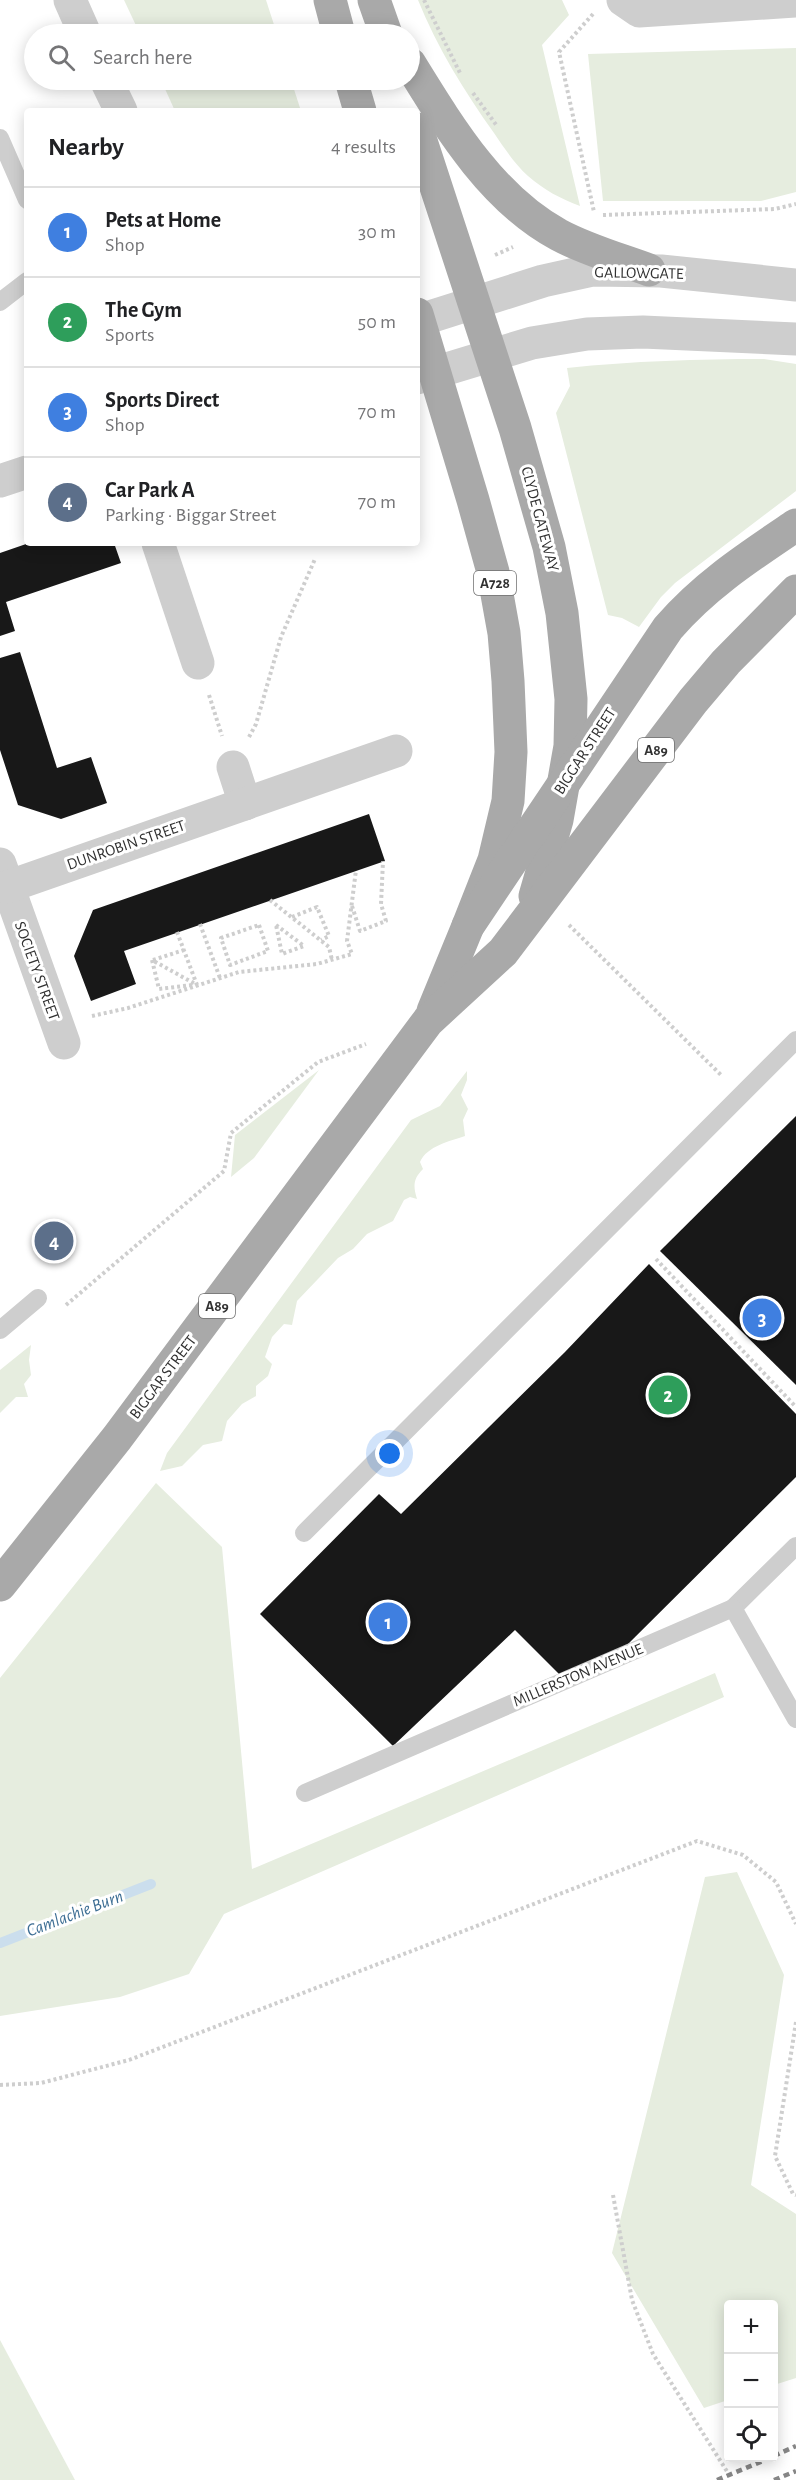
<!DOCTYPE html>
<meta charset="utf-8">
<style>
:root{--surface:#fff;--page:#f6f6f6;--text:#202124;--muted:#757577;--line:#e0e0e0;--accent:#e73337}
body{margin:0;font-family:"Alegreya Sans",sans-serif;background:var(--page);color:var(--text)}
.controls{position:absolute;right:18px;bottom:18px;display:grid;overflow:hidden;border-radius:6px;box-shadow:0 3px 15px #0003}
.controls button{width:54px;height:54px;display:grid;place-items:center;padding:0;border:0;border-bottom:2px solid var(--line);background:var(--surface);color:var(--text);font:30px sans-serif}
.you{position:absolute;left:390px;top:1454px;width:21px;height:21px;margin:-15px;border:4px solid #fff;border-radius:50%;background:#1a73e8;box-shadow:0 0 0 9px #1a73e833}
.badge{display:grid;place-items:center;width:39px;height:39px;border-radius:50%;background:var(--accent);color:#fff;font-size:20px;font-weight:700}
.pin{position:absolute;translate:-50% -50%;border:3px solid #fff;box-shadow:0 2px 6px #0006}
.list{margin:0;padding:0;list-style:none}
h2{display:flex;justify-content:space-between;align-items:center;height:78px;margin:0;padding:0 24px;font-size:26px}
h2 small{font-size:20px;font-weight:400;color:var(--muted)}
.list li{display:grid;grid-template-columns:39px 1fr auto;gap:18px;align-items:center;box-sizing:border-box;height:90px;padding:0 24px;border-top:2px solid var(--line)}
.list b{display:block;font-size:22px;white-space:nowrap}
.list p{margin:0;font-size:20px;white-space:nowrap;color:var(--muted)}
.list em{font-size:20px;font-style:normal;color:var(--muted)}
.icon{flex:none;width:33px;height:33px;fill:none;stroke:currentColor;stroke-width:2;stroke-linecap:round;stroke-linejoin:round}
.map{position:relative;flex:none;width:796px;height:2480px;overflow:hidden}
.search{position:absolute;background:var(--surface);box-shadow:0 3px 15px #0003;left:24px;top:24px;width:396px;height:66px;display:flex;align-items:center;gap:15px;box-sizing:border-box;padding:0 21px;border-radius:33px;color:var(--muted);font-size:22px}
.panel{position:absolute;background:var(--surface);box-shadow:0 3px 15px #0003;left:24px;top:108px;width:396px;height:438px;border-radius:6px}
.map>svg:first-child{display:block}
</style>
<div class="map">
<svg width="796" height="2480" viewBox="0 0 796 2480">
<rect width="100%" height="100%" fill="#fff"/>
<g fill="#e6eddf">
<polygon points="124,0 266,0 277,34 140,34"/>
<path d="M418,0H562L569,15L542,45L580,206C561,199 544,190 528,176C515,164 504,148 494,133C464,91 437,47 418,0Z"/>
<polygon points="796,48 796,192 761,201 603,201 588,54"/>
<polygon points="161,80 291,80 301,111 175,111"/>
<path d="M764,359L796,364V491L675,583L661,597L639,627L622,618L608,615L556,413L570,386L567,368C633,361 698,359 764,359Z"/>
<polygon points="319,1070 254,1158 231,1177 235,1135"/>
<path d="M467,1071V1080L461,1095L468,1109L463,1120L465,1136C450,1141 427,1146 420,1162L423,1169C413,1179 413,1186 417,1199L410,1197L404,1200L393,1221L367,1234L353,1249L338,1258L297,1301L292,1325L284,1324L272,1337L265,1357L272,1364L268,1376L256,1386V1396L242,1404L227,1421L222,1441L203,1445L182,1466L160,1471L167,1453L411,1120L440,1106Z"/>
<polygon points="31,1345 29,1360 31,1375 24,1384 28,1397 16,1397 0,1413 0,1370"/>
<polygon points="156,1483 222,1547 252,1869 715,1673 724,1697 224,1914 189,1974 120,1997 0,2016 0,1678"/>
<polygon points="737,1872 784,1975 751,2185 796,2214 796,2378 774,2385 774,2304 728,2304 728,2400 704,2408 612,2253 705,1877"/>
<polygon points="0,2340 75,2480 0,2480"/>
</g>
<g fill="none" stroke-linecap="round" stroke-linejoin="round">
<polyline stroke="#cbdeed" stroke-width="10" points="0,1943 151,1884"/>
</g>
<g fill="#181818">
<polygon points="29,543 114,543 121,563 6,602 15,631 0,636 0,553"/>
<polygon points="20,652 57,768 91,757 107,803 61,819 18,805 0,750 0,658"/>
<polygon points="369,814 385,861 124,951 136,984 91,1001 74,956 93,910"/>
<polygon points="796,1116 796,1385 660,1251"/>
<polygon points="649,1264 796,1414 796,1477 622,1650 561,1676 515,1630 393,1746 260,1614 379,1494 401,1514 565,1352"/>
</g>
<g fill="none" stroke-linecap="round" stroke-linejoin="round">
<g stroke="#cecece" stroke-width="4" stroke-dasharray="3 3" stroke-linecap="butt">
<polyline points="424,0 461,75"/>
<polyline points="593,14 559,52 594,212"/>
<polyline points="473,93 497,126"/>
<polyline points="603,215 775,209 796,204"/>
<polyline points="495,255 513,247"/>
<polyline points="209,695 222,736"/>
<polyline points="249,737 256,724 281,637 315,559"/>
<polyline points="270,900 329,947 332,960"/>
<polyline points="352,906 360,931 386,921 381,904 383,861"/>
<polyline points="292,917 317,907 329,936 321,940"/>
<polyline points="200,924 220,978"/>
<polygon points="259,925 268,951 230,965 221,938"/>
<polygon points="276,925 304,946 282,954"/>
<polyline points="569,925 721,1075"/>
<polyline points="177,932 197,985"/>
<polyline points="153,960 184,950"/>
<polyline points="192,985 159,989 152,960 197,985"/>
<polyline points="92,1016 128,1008 239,972 317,964 352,954 347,941 356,870"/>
<polyline points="656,1259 796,1407"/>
<polyline points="66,1305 224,1171 231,1133 318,1062 366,1044"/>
<polyline points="796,2022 775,2156 793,2194 796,2195"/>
<polyline points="0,2085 41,2083 129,2060 697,1841 743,1855 776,1882 796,1924"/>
<polyline points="613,2195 632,2300 653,2354 728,2473"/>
</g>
<g stroke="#cecece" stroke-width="18">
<polyline points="0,138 27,200"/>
<polyline points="0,302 27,281"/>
<polyline points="0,1330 38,1298"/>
<polyline points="304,1533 796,1040"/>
<polyline points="733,1608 796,1546"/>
<polyline points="305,1793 733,1608 796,1719"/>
</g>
<g stroke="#cecece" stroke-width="33">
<polyline points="70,0 85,34"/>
<polyline points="623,0 639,11 796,1"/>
<polyline points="106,80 121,111"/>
<polyline points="158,543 198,663"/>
<polyline points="233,767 245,804"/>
<polyline points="0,864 64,1043"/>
<polyline points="7,887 396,751"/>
</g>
<g stroke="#cecece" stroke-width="33">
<polyline points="417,321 543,281 593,270 661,271 796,285"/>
<polyline points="417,378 532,343 587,334 643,332 796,339"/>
<polyline points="0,481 27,472"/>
</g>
<g stroke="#a9a9a9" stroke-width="33">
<polyline points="330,0 339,34"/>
<polyline points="374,0 386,34"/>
<path d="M410,64C449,127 492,199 559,235C587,250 619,259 649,270"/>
<polyline points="351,80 360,111"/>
<polyline points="417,129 515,428 549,547 562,613 571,699 570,746 557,820 535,896"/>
<polyline points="417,314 473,500 493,572 504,633 508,681 511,752 508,801 494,860 468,926"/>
<path d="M433,1011L468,926L668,628C705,585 750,556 796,525"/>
<polyline points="0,1585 117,1438 428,1021 503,952 693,701 726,662 796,591"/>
</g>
<g stroke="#868686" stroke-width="4.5" stroke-dasharray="6 4.5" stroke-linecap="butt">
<polyline points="774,2456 796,2446"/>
<polyline points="717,2480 770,2458"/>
<polyline points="774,2480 796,2471"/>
</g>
</g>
<g text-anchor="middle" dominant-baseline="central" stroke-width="6" stroke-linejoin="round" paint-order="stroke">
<g fill="#fff" stroke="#6f6f6f" stroke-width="1.5">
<rect x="474" y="571" width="42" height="24" rx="4.5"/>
<rect x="638" y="738" width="36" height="24" rx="4.5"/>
<rect x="199" y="1294" width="36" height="24" rx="4.5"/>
</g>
<g font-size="15" font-weight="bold" fill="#313131">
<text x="495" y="583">A728</text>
<text x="656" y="750">A89</text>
<text x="217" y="1306">A89</text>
</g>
<g font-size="16" fill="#313131" stroke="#fff">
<text transform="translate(639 273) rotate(1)">GALLOWGATE</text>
<text transform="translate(540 519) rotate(75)">CLYDE GATEWAY</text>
<text transform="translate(585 751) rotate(-57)">BIGGAR STREET</text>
<text transform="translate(126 845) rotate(-19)">DUNROBIN STREET</text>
<text transform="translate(37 971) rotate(70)">SOCIETY STREET</text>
<text transform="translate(163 1377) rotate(-53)">BIGGAR STREET</text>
<text transform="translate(578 1675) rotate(-23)">MILLERSTON AVENUE</text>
</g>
<g font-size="18" font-style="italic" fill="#3d6e94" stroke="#fff">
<text transform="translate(75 1914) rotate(-21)">Camlachie Burn</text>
</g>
</g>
</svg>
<div class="controls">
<button>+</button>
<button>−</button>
<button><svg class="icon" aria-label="locate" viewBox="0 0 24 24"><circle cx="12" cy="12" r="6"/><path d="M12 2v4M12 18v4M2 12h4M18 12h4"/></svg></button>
</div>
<div class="you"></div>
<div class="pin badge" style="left:388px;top:1622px;background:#3f7fe0">1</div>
<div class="pin badge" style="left:668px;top:1395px;background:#2e9e5b">2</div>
<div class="pin badge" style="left:762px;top:1318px;background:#3f7fe0">3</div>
<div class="pin badge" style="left:54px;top:1241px;background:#5c6f8a">4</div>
<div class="search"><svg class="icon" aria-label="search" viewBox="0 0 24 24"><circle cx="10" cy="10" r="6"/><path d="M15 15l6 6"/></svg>Search here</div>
<section class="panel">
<h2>Nearby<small>4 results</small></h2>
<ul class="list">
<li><span class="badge" style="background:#3f7fe0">1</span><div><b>Pets at Home</b><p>Shop</p></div><em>30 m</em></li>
<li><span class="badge" style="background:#2e9e5b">2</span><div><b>The Gym</b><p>Sports</p></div><em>50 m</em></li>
<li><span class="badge" style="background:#3f7fe0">3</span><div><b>Sports Direct</b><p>Shop</p></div><em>70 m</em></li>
<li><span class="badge" style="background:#5c6f8a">4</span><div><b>Car Park A</b><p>Parking · Biggar Street</p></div><em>70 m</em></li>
</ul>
</section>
</div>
